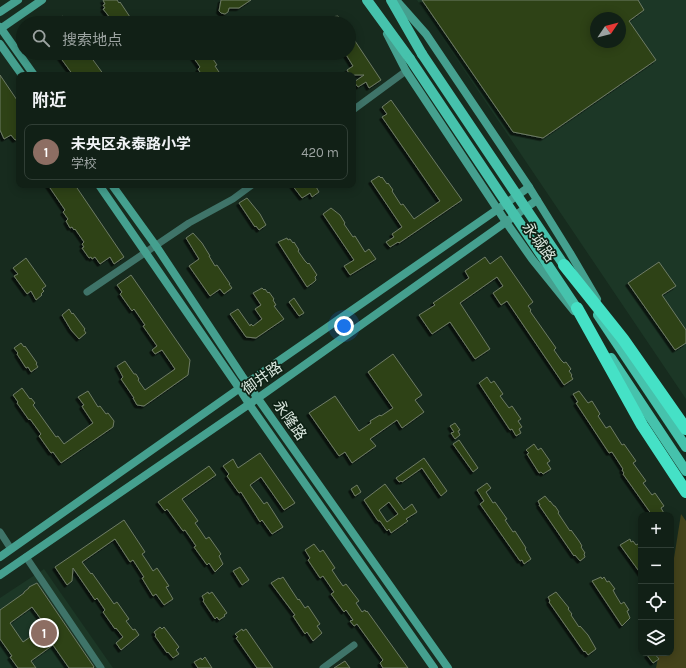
<!DOCTYPE html>
<html lang="zh">
<meta charset="utf-8">
<style>
:root{--surface:#112016;--page:#1a281f;--text:#f1f3f6;--muted:#9ca3a1;--line:#303e35;--accent:#d93025}
body{margin:0;font-family:Karla,"Noto Sans SC",sans-serif;background:var(--page);color:var(--text)}
.controls{position:absolute;right:12px;bottom:12px;display:grid;overflow:hidden;border-radius:8px;box-shadow:0 2px 10px #0003}
.controls button{width:36px;height:36px;display:grid;place-items:center;padding:0;border:0;border-bottom:1px solid var(--line);background:var(--surface);color:var(--text);font:20px sans-serif}
.compass{position:absolute;left:590px;top:12px;width:36px;height:36px;border-radius:50%;background:var(--surface);box-shadow:0 2px 10px #0003;rotate:55deg}
.you{position:absolute;left:344px;top:326px;width:14px;height:14px;margin:-10px;border:3px solid #fff;border-radius:50%;background:#1a73e8;box-shadow:0 0 0 6px #1a73e833}
.badge{display:grid;place-items:center;width:26px;height:26px;border-radius:50%;background:var(--accent);color:#fff;font-size:13px;font-weight:700}
.pin{position:absolute;translate:-50% -50%;border:2px solid #fff;box-shadow:0 1px 4px #0006}
.list{margin:0;padding:0;list-style:none}
h2{display:flex;justify-content:space-between;align-items:center;height:52px;margin:0;padding:0 16px;font-size:17px}
h2 small{font-size:13px;font-weight:400;color:var(--muted)}
.list li{display:grid;grid-template-columns:26px 1fr auto;gap:12px;align-items:center;box-sizing:border-box;height:56px;margin:0 8px 8px;padding:0 8px;border:1px solid var(--line);border-radius:8px}
.list b{display:block;font-size:15px;white-space:nowrap}
.list p{margin:0;font-size:13px;white-space:nowrap;color:var(--muted)}
.list em{font-size:13px;font-style:normal;color:var(--muted)}
.icon{flex:none;width:22px;height:22px;fill:none;stroke:currentColor;stroke-width:2;stroke-linecap:round;stroke-linejoin:round}
.map{position:relative;flex:none;width:686px;height:668px;overflow:hidden}
.search{position:absolute;background:var(--surface);box-shadow:0 2px 10px #0003;left:16px;top:16px;width:340px;height:44px;display:flex;align-items:center;gap:10px;box-sizing:border-box;padding:0 14px;border-radius:22px;color:var(--muted);font-size:15px}
.panel{position:absolute;background:var(--surface);box-shadow:0 2px 10px #0003;left:16px;top:72px;width:340px;height:116px;border-radius:8px}
.map>svg:first-child{display:block}
</style>
<div class="map">
<svg width="686" height="668" viewBox="0 0 686 668">
<defs>
<filter id="shadow"><feDropShadow dx="-2.5" dy="2.5" stdDeviation="0" flood-color="#0009"/></filter>
</defs>
<rect width="100%" height="100%" fill="#172b1e"/>
<g fill="#1c3726" fill-rule="evenodd">
<path d="M417,0H686V399ZM596,18H620V42H596Z"/>
<polygon points="44,569 113,668 0,668 0,598"/>
</g>
<polygon fill="#44431b" points="681,514 686,521 686,668 656,668 659,653 671,653 671,577"/>
<g fill="#2e4317" stroke="#6e7b65" fill-rule="evenodd" filter="url(#shadow)">
<polygon points="103,0 117,0 119,3 120,2 134,23 120,23 117,18 114,20 112,18 111,19 103,9 105,8 103,5 105,4"/>
<polygon points="221,0 251,0 239,8 229,8 228,12 225,14 221,13 219,11"/>
<path d="M422,0H638L644,10L629,21L656,60L543,138L513,132ZM596,18H620V42H596Z"/>
<polygon points="63,16 67,23 52,23"/>
<polygon points="338,16 343,23 321,23 331,17"/>
<polygon points="349,32 381,80 369,88 366,82 358,87 354,82 364,75 350,75 347,70 353,66 345,53 349,53"/>
<polygon points="57,53 88,53 104,75 73,75"/>
<polygon points="190,53 209,53 217,65 215,66 221,75 202,75 198,69 200,67 198,64"/>
<polygon points="0,75 19,103 19,138 15,140 11,135 4,139 0,130"/>
<polygon points="391,100 462,200 399,243 398,242 390,247 386,242 394,237 392,234 402,227 371,181 379,176 381,178 382,177 387,184 388,183 393,190 392,191 401,205 403,204 414,219 440,201 382,117 387,114 382,107"/>
<polygon points="48,185 75,185 124,257 114,264 110,257 100,264 95,257 92,259 91,257 89,258 82,248 84,247 82,244 84,242 75,229 74,230 72,227 70,228 66,221 68,219 63,212 65,210"/>
<polygon points="292,185 315,185 319,192 312,197 310,193 302,198"/>
<polygon points="247,198 260,214 266,225 259,230 256,226 255,227 239,203"/>
<polygon points="331,208 340,215 345,223 344,224 353,237 355,236 365,252 369,249 376,259 350,275 344,266 354,260 323,214"/>
<polygon points="193,233 202,243 210,256 209,256 215,266 217,265 230,284 229,284 232,288 224,294 220,289 210,296 189,266 199,259 186,238"/>
<polygon points="287,238 288,240 290,239 293,243 294,242 299,250 298,251 305,261 308,264 309,263 317,275 315,277 316,280 314,282 307,287 278,242"/>
<polygon points="501,256 533,302 528,306 531,310 530,311 532,314 556,348 554,350 561,360 564,363 566,362 571,369 569,371 572,375 571,376 573,379 564,385 507,301 501,305 493,293 503,286 497,277 460,303 490,349 475,359 450,322 432,334 419,315 435,305 433,303 469,278 465,271 485,257 490,264"/>
<polygon points="26,258 46,286 42,289 44,291 41,294 42,295 36,300 31,291 27,294 14,276 18,274 13,268"/>
<polygon points="659,262 676,286 662,295 686,330 686,343 675,350 628,283"/>
<polygon points="131,275 190,360 188,375 144,406 137,405 133,398 134,398 121,379 123,377 117,366 125,361 134,374 136,374 139,379 138,380 145,390 175,369 162,350 155,354 152,350 157,346 143,326 145,325 134,309 132,311 120,294 122,292 117,285"/>
<polygon points="262,288 264,290 265,289 268,293 269,292 274,299 273,300 276,305 274,306 284,319 256,338 246,337 230,314 238,309 250,326 251,324 253,326 262,319 255,309 261,305 253,293"/>
<polygon points="294,298 304,313 299,316 289,302"/>
<polygon points="69,309 72,314 73,313 85,329 84,330 86,333 79,339 71,330 62,315"/>
<polygon points="21,343 24,347 25,346 37,363 36,364 38,367 31,372 28,367 26,368 17,354 18,353 14,348"/>
<polygon points="393,354 422,395 415,400 424,412 402,428 397,420 370,439 376,446 352,463 345,452 339,456 309,413 335,396 359,431 371,423 370,421 380,415 381,416 393,408 368,372"/>
<polygon points="487,377 491,383 494,381 503,394 500,396 509,408 512,406 521,419 518,421 522,427 519,429 521,433 516,436 512,429 510,430 479,383"/>
<polygon points="22,388 30,399 31,398 35,403 33,405 56,437 58,436 64,444 93,423 83,408 82,406 84,405 78,397 88,391 98,407 100,406 106,414 108,413 114,421 113,427 61,463 53,452 51,453 39,436 41,434 30,419 29,420 17,403 18,402 13,395"/>
<polygon points="579,391 588,403 592,401 600,414 598,416 606,428 610,426 622,445 624,444 636,461 633,463 646,481 643,483 652,495 655,493 664,506 661,508 665,515 652,515 623,474 624,473 622,470 623,469 612,452 609,453 578,406 576,403 578,402 573,394"/>
<polygon points="455,423 460,430 458,431 460,435 455,439 451,433 454,432 450,426"/>
<polygon points="459,440 478,468 473,472 453,444"/>
<polygon points="534,444 538,450 541,448 550,461 547,463 551,469 543,474 541,472 539,473 527,454 529,453 526,450"/>
<polygon points="260,453 295,503 284,510 261,477 250,485 264,504 267,502 283,527 272,534 262,520 260,522 241,492 239,493 227,476 229,474 223,466 233,459 238,468"/>
<polygon points="424,458 447,491 441,496 422,468 402,482 401,481 399,482 396,478"/>
<polygon points="209,466 216,475 182,499 198,521 195,523 200,530 206,539 209,537 221,554 219,556 223,564 215,572 209,563 207,565 194,547 196,546 185,530 183,531 167,509 165,511 158,502"/>
<polygon points="487,483 491,488 486,492 493,503 495,502 507,519 505,520 513,532 515,531 526,548 525,549 531,559 524,564 522,560 520,561 480,504 484,501 477,490"/>
<path d="M385,484L404,510L412,504L417,512L406,519L408,521L391,533L389,529L387,531L380,521H378L364,500ZM389,502L398,514L387,522L379,510Z"/>
<polygon points="357,485 361,492 355,496 351,489"/>
<polygon points="545,496 550,502 550,501 554,506 555,506 559,512 558,513 570,531 571,530 579,541 582,546 581,547 585,553 584,554 585,557 580,561 575,555 574,556 539,505 540,505 538,501"/>
<polygon points="124,520 145,552 142,554 148,563 153,571 157,568 169,586 166,587 173,599 164,605 156,594 153,596 142,578 144,577 133,560 130,562 115,539 82,562 91,574 92,573 114,604 117,602 129,619 126,621 133,630 135,629 139,635 121,650 116,643 123,637 116,628 115,629 103,612 105,610 97,598 95,600 73,568 72,581 67,585 55,567"/>
<polygon points="630,539 631,542 633,541 636,545 638,544 641,549 641,574 620,545"/>
<polygon points="314,544 320,552 323,550 335,568 332,570 338,579 343,586 346,584 359,601 356,603 362,612 365,610 366,612 367,611 408,668 383,668 380,663 383,660 357,624 354,626 350,621 353,620 346,610 344,612 331,594 334,592 323,576 320,578 308,560 310,558 305,550"/>
<polygon points="240,567 249,580 242,585 233,571"/>
<polygon points="283,577 298,600 299,599 305,608 308,606 320,624 317,626 322,633 313,641 307,632 305,634 293,616 295,615 271,583 279,578 280,579"/>
<polygon points="601,577 602,579 604,577 607,582 609,581 615,589 613,590 615,594 621,604 624,602 629,610 627,611 630,618 622,626 592,581"/>
<path d="M37,583L94,667L93,668H69L53,645L31,661L36,668H18L10,657L12,656L0,639V610L24,593V592L29,588V587ZM32,607L46,626L23,642L10,623Z"/>
<polygon points="208,592 209,594 212,592 227,613 224,615 225,616 219,620 217,617 215,619 203,601 204,600 202,596"/>
<polygon points="556,592 569,608 568,609 572,614 571,615 579,627 580,626 588,635 596,649 588,655 585,651 584,652 549,602 550,601 548,597"/>
<polygon points="160,627 162,629 164,627 179,647 176,650 179,654 173,658 168,652 167,653 155,636 156,635 154,632"/>
<polygon points="242,629 243,631 246,629 273,668 257,668 236,638 238,637 235,634"/>
<polygon points="650,653 654,653 659,659 653,663 647,655"/>
<polygon points="205,657 212,668 198,668 194,662 201,658 202,660"/>
<polygon points="345,661 350,668 334,668"/>
</g>
<g fill="none" stroke-linecap="round" stroke-linejoin="round">
<g stroke="#3f7469" stroke-width="7">
<polyline points="353,110 406,71"/>
<polyline points="87,292 189,223 233,199 252,185"/>
<polyline points="0,532 11,549"/>
<polyline points="26,557 101,668"/>
<polyline points="323,668 354,645"/>
</g>
<g stroke="#45a08f" stroke-width="8">
<polyline points="396,0 426,34 529,187 570,253 597,299"/>
<polyline points="0,12 18,0"/>
<polyline points="0,27 34,75"/>
<polyline points="0,29 42,0"/>
<polyline points="387,34 406,71 506,222 532,259 574,311"/>
<polyline points="0,44 22,75"/>
<polyline points="99,185 239,388 249,404 434,668"/>
<polyline points="112,185 156,246 242,376 448,668"/>
<polyline points="0,557 247,383 498,209 529,187"/>
<polyline points="0,575 258,398 537,200"/>
</g>
<g stroke="#46c2ac" stroke-width="10">
<polyline points="367,0 410,59"/>
<polyline points="391,0 422,54"/>
</g>
<g stroke="#46c2ac" stroke-width="10">
<polyline points="422,54 568,271"/>
<polyline points="410,59 580,313"/>
<polyline points="598,315 686,447"/>
<polyline points="611,358 686,471"/>
</g>
<g stroke="#45e1c6" stroke-width="12">
<polyline points="564,265 623,339 686,429"/>
<polyline points="577,308 642,425 686,492"/>
</g>
</g>
<g text-anchor="middle" dominant-baseline="central" stroke-width="3.5" stroke-linejoin="round" paint-order="stroke">
<g font-size="15" fill="#dae7de" stroke="#0e2215">
<text transform="translate(539 242) rotate(54)">永城路</text>
<text transform="translate(262 378) rotate(-35)">御井路</text>
<text transform="translate(290 420) rotate(55)">永隆路</text>
</g>
</g>
</svg>
<div class="controls">
<button>+</button>
<button>−</button>
<button><svg class="icon" aria-label="locate" viewBox="0 0 24 24"><circle cx="12" cy="12" r="6"/><path d="M12 2v4M12 18v4M2 12h4M18 12h4"/></svg></button>
<button><svg class="icon" aria-label="layers" viewBox="0 0 24 24"><path d="M12 4l9 5-9 5-9-5zM3 14l9 5 9-5"/></svg></button>
</div>
<svg class="compass" viewBox="-18 -18 36 36"><path d="M0-13l5 13h-10z" fill="#e53935"/><path d="M0 13l5-13h-10z" fill="#9ca3a1"/></svg>
<div class="you"></div>
<div class="pin badge" style="left:44px;top:633px;background:#8d6e63">1</div>
<div class="search"><svg class="icon" aria-label="search" viewBox="0 0 24 24"><circle cx="10" cy="10" r="6"/><path d="M15 15l6 6"/></svg>搜索地点</div>
<section class="panel">
<h2>附近<small></small></h2>
<ul class="list">
<li><span class="badge" style="background:#8d6e63">1</span><div><b>未央区永泰路小学</b><p>学校</p></div><em>420 m</em></li>
</ul>
</section>
</div>
